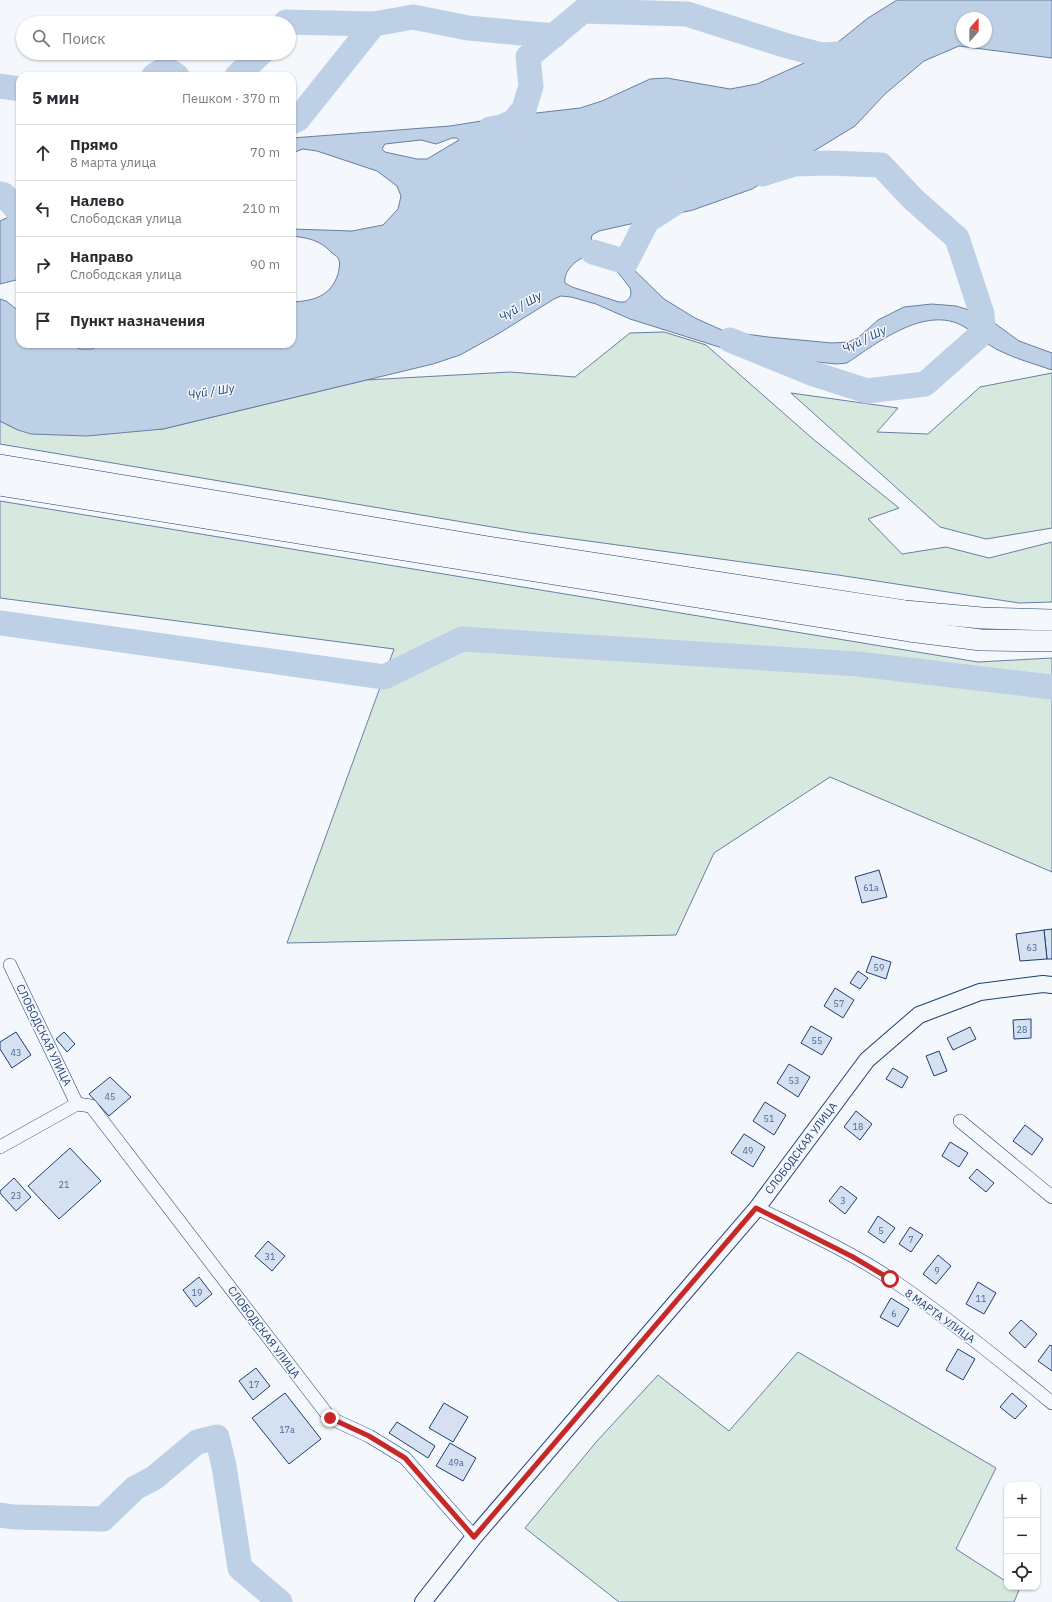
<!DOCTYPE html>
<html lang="ru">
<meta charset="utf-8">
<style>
:root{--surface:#fff;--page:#f2f2f3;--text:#2b2b33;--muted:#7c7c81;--line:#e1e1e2}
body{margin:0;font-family:"IBM Plex Sans",sans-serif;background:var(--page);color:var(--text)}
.controls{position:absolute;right:12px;bottom:12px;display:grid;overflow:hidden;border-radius:8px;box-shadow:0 1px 3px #0004}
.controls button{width:36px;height:36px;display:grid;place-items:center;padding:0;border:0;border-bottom:1px solid var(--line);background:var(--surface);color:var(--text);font:20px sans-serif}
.compass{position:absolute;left:956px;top:12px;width:36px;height:36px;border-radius:50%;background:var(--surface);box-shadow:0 1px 3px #0004;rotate:21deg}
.stop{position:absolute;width:12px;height:12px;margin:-9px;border:3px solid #c62828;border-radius:50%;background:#fff}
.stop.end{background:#c62828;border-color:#fff;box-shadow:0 1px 4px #0008}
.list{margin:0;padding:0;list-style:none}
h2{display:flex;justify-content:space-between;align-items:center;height:52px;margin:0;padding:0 16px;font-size:17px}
h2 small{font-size:13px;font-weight:400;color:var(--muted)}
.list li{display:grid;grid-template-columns:26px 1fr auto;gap:12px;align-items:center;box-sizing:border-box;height:56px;padding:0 16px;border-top:1px solid var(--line)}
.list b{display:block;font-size:15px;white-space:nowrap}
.list p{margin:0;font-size:13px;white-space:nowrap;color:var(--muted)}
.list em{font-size:13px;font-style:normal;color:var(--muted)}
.icon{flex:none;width:22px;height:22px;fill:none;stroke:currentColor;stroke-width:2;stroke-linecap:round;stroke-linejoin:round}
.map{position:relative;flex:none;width:1052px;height:1602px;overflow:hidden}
.search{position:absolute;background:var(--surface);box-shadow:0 1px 3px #0004;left:16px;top:16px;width:280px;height:44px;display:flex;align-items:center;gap:10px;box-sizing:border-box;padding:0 14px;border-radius:22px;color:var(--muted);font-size:15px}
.panel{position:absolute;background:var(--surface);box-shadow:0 1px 3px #0004;left:16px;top:72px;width:280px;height:276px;border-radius:12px}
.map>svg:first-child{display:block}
</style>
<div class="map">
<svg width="1052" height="1602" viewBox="0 0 1052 1602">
<rect width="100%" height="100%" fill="#f4f7fb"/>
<g fill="#d7e8df" stroke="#687fa3">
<polygon points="664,332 706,345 813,439 899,508 868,519 902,554 946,547 989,558 1052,542 1052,602 1019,603 838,575 522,532 0,444 0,421 18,430 163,429 366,380 510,372 575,377 630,333"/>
<polygon points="1052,373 1052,528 986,539 940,527 791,393 898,408 877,432 928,434 980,387"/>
<polygon points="0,501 978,662 1052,658 1052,872 830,777 714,853 676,935 287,943 394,649 0,598"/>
<polygon points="798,1352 996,1468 956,1549 1007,1582 1007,1587 1014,1587 1019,1590 1014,1602 619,1602 525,1528 597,1441 658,1375 729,1431"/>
</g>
<g fill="#bed0e5" stroke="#687fa3" fill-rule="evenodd">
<path d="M897,0H1052V58L959,46L924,61L885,94L855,126L752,189L693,210L599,231L592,235L591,241L626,262L664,299L695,318L724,331L768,337L832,343L849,342L860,336L878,320L904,307L932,304L956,306L982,314L1019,341L1052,353V370C1035,364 1016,359 1000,351C987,345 976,334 963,326C925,305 877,343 847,363L837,364L796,360L761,353L732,351L630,319L596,304L571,297L561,296L554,299L498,334L460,355L433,364L163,429L87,436L31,434L18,430L0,421V299L6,301L20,312V344H68L80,349H92L102,344H292V302C314,301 331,296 338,274C339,269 341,263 338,258C337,256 333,254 331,252C320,240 308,238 292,236V229L352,231L383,225L398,209L401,196L397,186L377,171L317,151L303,149L292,153V138L450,126L519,115L580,108L602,101L650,79L667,78L730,89L757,84L822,55L868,18ZM962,18H986V42H962ZM452,138H457L459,140L427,159H417L385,152L382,149L385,144L421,140L436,144ZM586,256C610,258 616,270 630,288C632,294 631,298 625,302H619L572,287L565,283C563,271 576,260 586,256Z"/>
<polygon points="20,212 20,279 0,284 0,221"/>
</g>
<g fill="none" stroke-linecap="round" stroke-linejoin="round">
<g stroke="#bed0e5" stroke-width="25">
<polyline points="285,23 286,22 374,24"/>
<polyline points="154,76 166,68 177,76"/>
<polyline points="237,76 261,53"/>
<polyline points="0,86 20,89"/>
<polyline points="292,122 298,119 374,24 413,17 468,28 554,36"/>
<polyline points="490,129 501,127 513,122 524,109 531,86 528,57 583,11 687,14 784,45 822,55 857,53"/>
<polyline points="0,194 4,195 20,213"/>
<polyline points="593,252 626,262 647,221 675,203"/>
<polyline points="730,340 811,373 867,391 925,384 978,337 983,328 982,314 957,238 913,199 881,165 828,163 794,164 762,174"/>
<polyline points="0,623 384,677 462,639 858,664 1052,687"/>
<polyline points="0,1515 13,1517 103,1519 135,1488 154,1478 197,1442 217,1437 224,1466 240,1568 280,1602"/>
</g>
</g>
<g fill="#d5e0f0" stroke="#1d3f73">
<polygon points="879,870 887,897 862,903 855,877"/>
<polygon points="1052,929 1052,959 1047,959 1044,930"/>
<polygon points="1044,930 1047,959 1020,961 1016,934"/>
<polygon points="872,956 891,962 886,979 866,972"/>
<polygon points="858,971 868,978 860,989 850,983"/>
<polygon points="835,988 854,1000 843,1018 824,1006"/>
<polygon points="1031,1019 1031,1038 1014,1039 1013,1020"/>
<polygon points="811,1026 832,1038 822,1055 801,1043"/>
<polygon points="970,1027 976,1039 953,1050 947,1038"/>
<polygon points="16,1032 31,1055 12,1068 0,1049 0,1042"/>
<polygon points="64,1032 75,1044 67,1052 56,1039"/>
<polygon points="939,1051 947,1071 934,1076 926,1056"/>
<polygon points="789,1064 810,1077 798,1097 777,1083"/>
<polygon points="893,1068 908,1077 902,1088 886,1079"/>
<polygon points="110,1077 131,1097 109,1116 89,1094"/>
<polygon points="765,1102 786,1115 774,1135 753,1121"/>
<polygon points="856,1111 872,1124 860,1140 844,1127"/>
<polygon points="1025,1125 1043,1139 1032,1155 1013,1141"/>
<polygon points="744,1134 765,1147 753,1167 731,1153"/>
<polygon points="950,1142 968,1153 959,1167 942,1156"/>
<polygon points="70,1148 101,1181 59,1219 28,1186"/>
<polygon points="977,1169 994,1183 986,1192 969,1178"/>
<polygon points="14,1178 31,1197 16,1211 0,1193 0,1191"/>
<polygon points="841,1186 857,1198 845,1214 829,1201"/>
<polygon points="878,1216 895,1228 884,1243 868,1232"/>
<polygon points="910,1227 923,1235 911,1252 899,1244"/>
<polygon points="268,1241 285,1256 272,1271 255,1256"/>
<polygon points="938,1255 951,1266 936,1284 923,1274"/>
<polygon points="199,1277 212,1294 196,1307 183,1290"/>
<polygon points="978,1282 996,1293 984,1314 966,1304"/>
<polygon points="891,1298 909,1309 898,1327 880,1317"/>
<polygon points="1021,1320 1037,1334 1025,1348 1009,1333"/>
<polygon points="1050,1345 1052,1346 1052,1371 1038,1361"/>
<polygon points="958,1349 975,1359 963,1380 946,1370"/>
<polygon points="256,1368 270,1386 253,1400 239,1381"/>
<polygon points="285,1393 321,1439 289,1464 252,1418"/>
<polygon points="1012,1393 1027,1406 1015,1419 1000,1407"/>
<polygon points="444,1403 468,1417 453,1442 429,1428"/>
<polygon points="397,1422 435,1446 428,1458 389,1433"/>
<polygon points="450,1443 476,1458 463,1481 436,1466"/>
</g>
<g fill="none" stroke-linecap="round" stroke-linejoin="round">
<g stroke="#1d3f73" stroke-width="14">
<g id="minor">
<polyline points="10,965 77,1104"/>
<polyline points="960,1121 1052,1197"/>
<polyline points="0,1147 77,1104 91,1106 330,1418 369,1436 405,1458 474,1537"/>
<path d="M757,1208C802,1230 849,1251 891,1279C947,1317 1000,1360 1052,1403"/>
</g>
</g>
<g stroke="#1d3f73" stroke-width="18">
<polyline id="tertiary" points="423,1602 474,1537 757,1208 867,1060 919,1015 980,992 1043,984 1052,985"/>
</g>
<g stroke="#1d3f73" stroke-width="22">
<g id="trunk">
<polyline points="0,465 488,547 905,611 982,618 1052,620"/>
<polyline points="0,485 909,631 981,640 1052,641"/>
</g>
</g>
<use href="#minor" stroke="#f4f7fb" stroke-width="13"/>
<use href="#tertiary" stroke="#f4f7fb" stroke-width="16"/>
<use href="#trunk" stroke="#f4f7fb" stroke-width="21"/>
</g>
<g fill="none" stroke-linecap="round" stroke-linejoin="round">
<polyline stroke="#c62828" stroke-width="5" points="330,1418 369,1436 405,1458 474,1537 756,1208 853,1257 890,1279"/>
</g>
<g text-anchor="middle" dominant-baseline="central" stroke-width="3" stroke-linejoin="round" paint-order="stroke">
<g font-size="9" fill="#4b6792">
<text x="871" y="887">61a</text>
<text x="1032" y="947">63</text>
<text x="879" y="967">59</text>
<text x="839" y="1003">57</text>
<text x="1022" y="1029">28</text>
<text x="817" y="1040">55</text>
<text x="16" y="1052">43</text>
<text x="794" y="1080">53</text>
<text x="110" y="1096">45</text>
<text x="769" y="1118">51</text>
<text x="858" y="1126">18</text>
<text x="748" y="1150">49</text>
<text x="64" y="1184">21</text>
<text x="16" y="1195">23</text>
<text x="843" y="1200">3</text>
<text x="881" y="1230">5</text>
<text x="911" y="1239">7</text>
<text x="270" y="1256">31</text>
<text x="937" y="1270">9</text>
<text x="197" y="1292">19</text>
<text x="981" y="1298">11</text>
<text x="894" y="1313">6</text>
<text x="254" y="1384">17</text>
<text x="287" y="1429">17а</text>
<text x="456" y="1462">49a</text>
</g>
<g font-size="11" fill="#1d3f73" stroke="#f4f7fb">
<text transform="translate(44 1035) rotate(64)">СЛОБОДСКАЯ УЛИЦА</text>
<text transform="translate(801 1148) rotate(-53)">СЛОБОДСКАЯ УЛИЦА</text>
<text transform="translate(940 1316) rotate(36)">8 МАРТА УЛИЦА</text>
<text transform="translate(264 1332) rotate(53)">СЛОБОДСКАЯ УЛИЦА</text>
</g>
<g font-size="12" font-style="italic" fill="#1d3f73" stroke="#f4f7fb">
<text transform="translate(520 306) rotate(-30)">Чүй / Шу</text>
<text transform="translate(864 339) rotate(-26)">Чүй / Шу</text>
<text transform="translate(211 391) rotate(-9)">Чүй / Шу</text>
</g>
</g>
</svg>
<div class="controls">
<button>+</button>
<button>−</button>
<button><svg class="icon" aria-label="locate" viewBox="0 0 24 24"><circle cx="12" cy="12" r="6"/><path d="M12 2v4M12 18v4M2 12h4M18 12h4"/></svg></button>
</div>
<svg class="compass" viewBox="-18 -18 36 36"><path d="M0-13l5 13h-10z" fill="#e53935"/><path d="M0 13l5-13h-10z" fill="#7c7c81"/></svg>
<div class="stop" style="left:890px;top:1279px"></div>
<div class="stop end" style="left:330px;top:1418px"></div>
<div class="search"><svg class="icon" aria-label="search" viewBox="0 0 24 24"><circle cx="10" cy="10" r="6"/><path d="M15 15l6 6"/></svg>Поиск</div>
<section class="panel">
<h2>5 мин<small>Пешком · 370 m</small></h2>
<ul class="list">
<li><svg class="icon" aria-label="ahead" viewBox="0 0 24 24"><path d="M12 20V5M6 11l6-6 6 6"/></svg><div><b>Прямо</b><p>8 марта улица</p></div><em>70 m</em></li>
<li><svg class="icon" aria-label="left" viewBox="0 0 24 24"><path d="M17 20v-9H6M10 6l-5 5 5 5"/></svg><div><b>Налево</b><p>Слободская улица</p></div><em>210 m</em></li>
<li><svg class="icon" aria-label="right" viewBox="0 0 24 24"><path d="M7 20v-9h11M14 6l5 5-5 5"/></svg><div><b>Направо</b><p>Слободская улица</p></div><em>90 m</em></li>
<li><svg class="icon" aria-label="arrive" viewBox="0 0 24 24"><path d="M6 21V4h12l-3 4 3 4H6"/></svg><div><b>Пункт назначения</b></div></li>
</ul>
</section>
</div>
